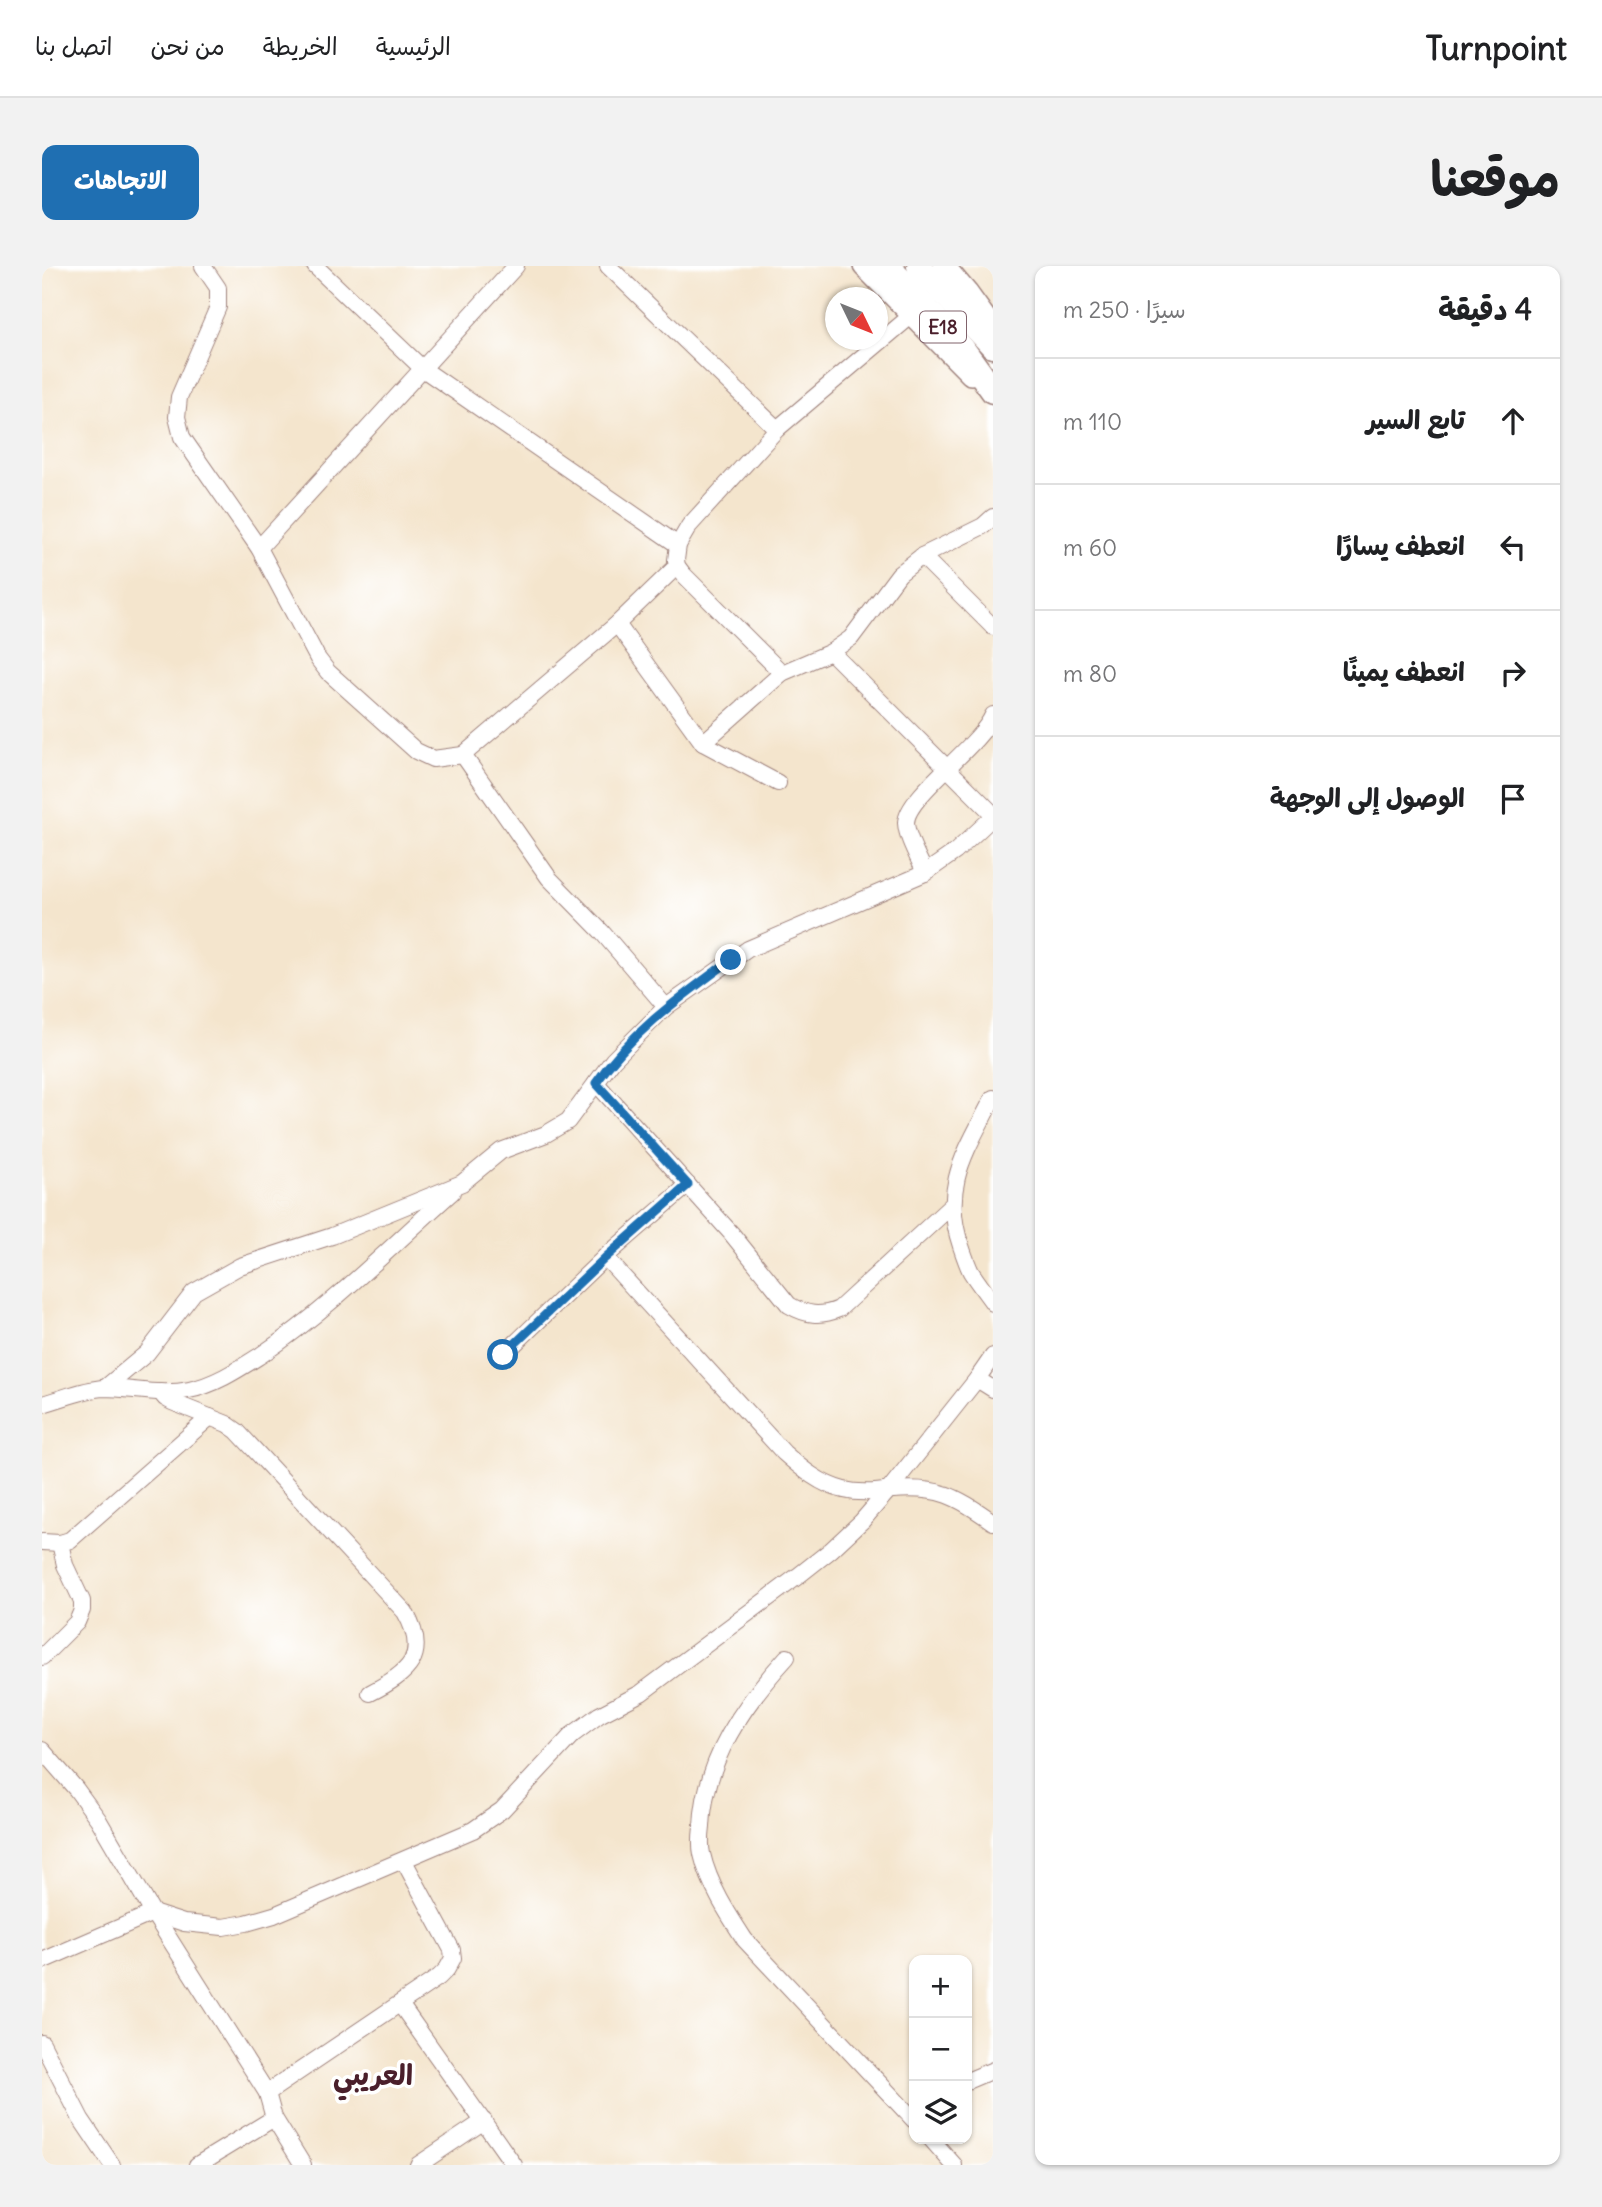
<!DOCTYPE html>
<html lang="ar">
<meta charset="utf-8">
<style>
:root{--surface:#fff;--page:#f2f2f2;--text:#202124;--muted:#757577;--line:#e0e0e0;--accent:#1f6fb2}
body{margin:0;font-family:Delius,"Playpen Sans Arabic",sans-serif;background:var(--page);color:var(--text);direction:rtl}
.controls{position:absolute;right:21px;bottom:21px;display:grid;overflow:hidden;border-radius:14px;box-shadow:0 2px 5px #0004}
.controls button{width:63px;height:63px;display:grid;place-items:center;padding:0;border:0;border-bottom:2px solid var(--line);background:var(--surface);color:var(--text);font:35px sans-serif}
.compass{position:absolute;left:783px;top:21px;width:63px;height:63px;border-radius:50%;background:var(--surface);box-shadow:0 2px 5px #0004;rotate:133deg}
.stop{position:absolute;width:21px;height:21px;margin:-16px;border:5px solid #1f6fb2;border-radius:50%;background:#fff}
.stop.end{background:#1f6fb2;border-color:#fff;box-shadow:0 2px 7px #0008}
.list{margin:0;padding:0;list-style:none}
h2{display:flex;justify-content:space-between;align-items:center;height:91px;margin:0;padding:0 28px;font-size:30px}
h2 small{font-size:23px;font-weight:400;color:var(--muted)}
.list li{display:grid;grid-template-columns:46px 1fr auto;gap:21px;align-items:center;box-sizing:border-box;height:126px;padding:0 28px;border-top:2px solid var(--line)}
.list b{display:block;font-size:26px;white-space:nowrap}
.list em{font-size:23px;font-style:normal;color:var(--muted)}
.icon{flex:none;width:38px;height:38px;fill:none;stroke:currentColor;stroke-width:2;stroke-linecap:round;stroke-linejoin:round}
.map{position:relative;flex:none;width:951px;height:1899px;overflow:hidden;direction:ltr;border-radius:14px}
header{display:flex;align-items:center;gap:42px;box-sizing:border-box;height:98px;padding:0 35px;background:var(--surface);border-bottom:2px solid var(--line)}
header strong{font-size:33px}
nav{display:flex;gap:38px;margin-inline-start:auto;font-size:24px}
.intro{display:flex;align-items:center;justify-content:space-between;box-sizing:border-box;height:168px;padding:0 42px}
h1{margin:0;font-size:49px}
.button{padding:18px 32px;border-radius:14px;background:var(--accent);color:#fff;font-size:24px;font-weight:700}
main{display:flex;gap:42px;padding:0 42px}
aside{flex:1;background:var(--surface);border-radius:14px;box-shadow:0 2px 5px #0004}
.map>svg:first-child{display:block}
</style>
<header>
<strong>Turnpoint</strong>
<nav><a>الرئيسية</a><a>الخريطة</a><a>من نحن</a><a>اتصل بنا</a></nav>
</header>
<div class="intro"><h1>موقعنا</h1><a class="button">الاتجاهات</a></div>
<main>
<aside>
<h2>4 دقيقة<small>سيرًا · 250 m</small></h2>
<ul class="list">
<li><svg class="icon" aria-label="ahead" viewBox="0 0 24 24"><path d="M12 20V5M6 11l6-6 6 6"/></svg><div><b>تابع السير</b></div><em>110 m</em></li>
<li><svg class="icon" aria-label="left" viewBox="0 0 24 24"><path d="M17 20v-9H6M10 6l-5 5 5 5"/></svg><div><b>انعطف يسارًا</b></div><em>60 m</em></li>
<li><svg class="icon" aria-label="right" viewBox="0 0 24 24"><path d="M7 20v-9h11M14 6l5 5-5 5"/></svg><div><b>انعطف يمينًا</b></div><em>80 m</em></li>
<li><svg class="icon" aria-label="arrive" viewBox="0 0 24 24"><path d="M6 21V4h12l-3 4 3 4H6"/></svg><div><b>الوصول إلى الوجهة</b></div></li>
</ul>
</aside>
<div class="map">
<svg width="951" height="1899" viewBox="0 0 951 1899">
<rect width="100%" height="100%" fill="#fff"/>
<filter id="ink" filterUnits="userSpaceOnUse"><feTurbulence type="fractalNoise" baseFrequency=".0143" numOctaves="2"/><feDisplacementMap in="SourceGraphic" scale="14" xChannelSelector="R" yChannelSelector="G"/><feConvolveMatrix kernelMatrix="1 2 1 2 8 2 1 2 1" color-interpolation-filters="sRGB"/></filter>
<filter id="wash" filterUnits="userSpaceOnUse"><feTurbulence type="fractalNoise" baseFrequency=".00686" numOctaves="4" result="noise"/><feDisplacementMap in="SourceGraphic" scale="28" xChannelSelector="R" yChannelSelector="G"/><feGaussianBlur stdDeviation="1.57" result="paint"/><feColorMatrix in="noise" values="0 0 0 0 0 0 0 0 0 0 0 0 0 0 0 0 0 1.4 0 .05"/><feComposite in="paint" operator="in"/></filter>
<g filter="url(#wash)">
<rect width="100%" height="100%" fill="#f4e5cd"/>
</g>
<g filter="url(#ink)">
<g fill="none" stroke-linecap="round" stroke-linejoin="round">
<g stroke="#9f827c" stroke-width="18">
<g id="minor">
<polyline points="161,0 176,22 176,41 137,131 135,151 140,171 217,282 276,393 286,406 374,485 391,493 421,489 507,612 559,665 624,741"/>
<polyline points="273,0 381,103 636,279"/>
<polyline points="566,0 735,163"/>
<polyline points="217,282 474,0"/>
<polyline points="880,290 951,361"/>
<polyline points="575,358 661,477 736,517"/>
<polyline points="789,386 951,548"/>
<polyline points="740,407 641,308 635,300 634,294 636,279 647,260 735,163 870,49"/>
<polyline points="661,477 740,407 789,386 809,372 857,308 880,290 941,260 951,251"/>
<polyline points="421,489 575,358 635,300"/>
<path d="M883,607C877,592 865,573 864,557C864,530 938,480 951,449"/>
<path d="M554,817L689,967L747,1039C764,1049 778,1051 797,1043L910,939"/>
<path d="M951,832C925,884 898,920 919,980C922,989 925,998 929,1006C936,1017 944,1027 951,1037"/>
<path d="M563,991L742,1187C759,1202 779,1219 802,1224C818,1228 834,1226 851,1224C896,1220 915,1230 951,1256"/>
<polyline points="461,1089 563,991 646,919"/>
<polyline points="935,1113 951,1123"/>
<polyline points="63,1122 105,1087 152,1026 198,1000 290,970 420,917 459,885 504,868 526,855 571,794 624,741 706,683 883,607 913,586 951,551"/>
<path d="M118,1126L123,1132L130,1136L185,1158L195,1165L363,1346C388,1390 367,1407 328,1427"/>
<path d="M0,1138C20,1133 41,1123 62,1122C90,1122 119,1130 147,1124C173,1119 197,1103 219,1089C289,1042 347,982 410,926"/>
<polyline points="0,1276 18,1277 28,1274 168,1151"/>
<polyline points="0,1391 35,1356 40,1344 40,1335 23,1299 18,1277"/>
<path d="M745,1391C702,1438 662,1495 660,1561C659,1569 658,1579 660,1588C667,1619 686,1648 703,1674L872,1854"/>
<polyline points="0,1484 34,1523 56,1553 111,1647 225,1827 232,1852 261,1899"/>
<polyline points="0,1695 111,1647 142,1657 181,1661 204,1657 232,1649 431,1564 460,1544 530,1469 557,1449 599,1427 756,1310 789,1284 820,1255 846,1225 935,1113 951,1090"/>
<polyline points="358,1738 472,1899"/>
<polyline points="0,1777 39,1853 70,1899"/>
<polyline points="925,1815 951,1804"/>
<polyline points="225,1827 397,1711 405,1703 411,1692 410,1684 362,1595"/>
<polyline points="889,1873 912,1899"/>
<polyline points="155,1899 232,1852"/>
<polyline points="376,1899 442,1855"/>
</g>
</g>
<g stroke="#9f827c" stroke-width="24">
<g id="major">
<polyline points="822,0 929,108"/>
<polyline points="902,0 925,27 951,63"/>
</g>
</g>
<g stroke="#9f827c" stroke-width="27">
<g id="highway">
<polyline points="846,0 920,82 951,125"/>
<polyline points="877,0 951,80"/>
</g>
</g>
<use href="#minor" stroke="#fff" stroke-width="16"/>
<use href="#major" stroke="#fff" stroke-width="21"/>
<use href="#highway" stroke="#fff" stroke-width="24"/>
</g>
</g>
<g fill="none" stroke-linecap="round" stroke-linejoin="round" filter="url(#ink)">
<path stroke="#1f6fb2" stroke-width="9" d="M461,1089L563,992L646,919L554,817C589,766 640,730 689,694"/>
</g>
<g text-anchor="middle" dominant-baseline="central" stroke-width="7" stroke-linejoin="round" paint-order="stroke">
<rect fill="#fff" stroke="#80626b" stroke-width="2" x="878" y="45.5" width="46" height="31" rx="5"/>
<g font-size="19" font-weight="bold" fill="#4a1f2b">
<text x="901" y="61">E18</text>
</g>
<g font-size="28" font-weight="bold" fill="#4a1f2b" stroke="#fff">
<text x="331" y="1809">العريبي</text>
</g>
</g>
</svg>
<div class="controls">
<button>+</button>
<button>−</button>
<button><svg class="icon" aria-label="layers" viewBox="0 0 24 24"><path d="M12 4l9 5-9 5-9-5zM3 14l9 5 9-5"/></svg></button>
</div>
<svg class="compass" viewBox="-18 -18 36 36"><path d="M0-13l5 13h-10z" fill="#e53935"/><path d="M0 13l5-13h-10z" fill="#757577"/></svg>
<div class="stop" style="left:461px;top:1089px"></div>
<div class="stop end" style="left:689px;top:694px"></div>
</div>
</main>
